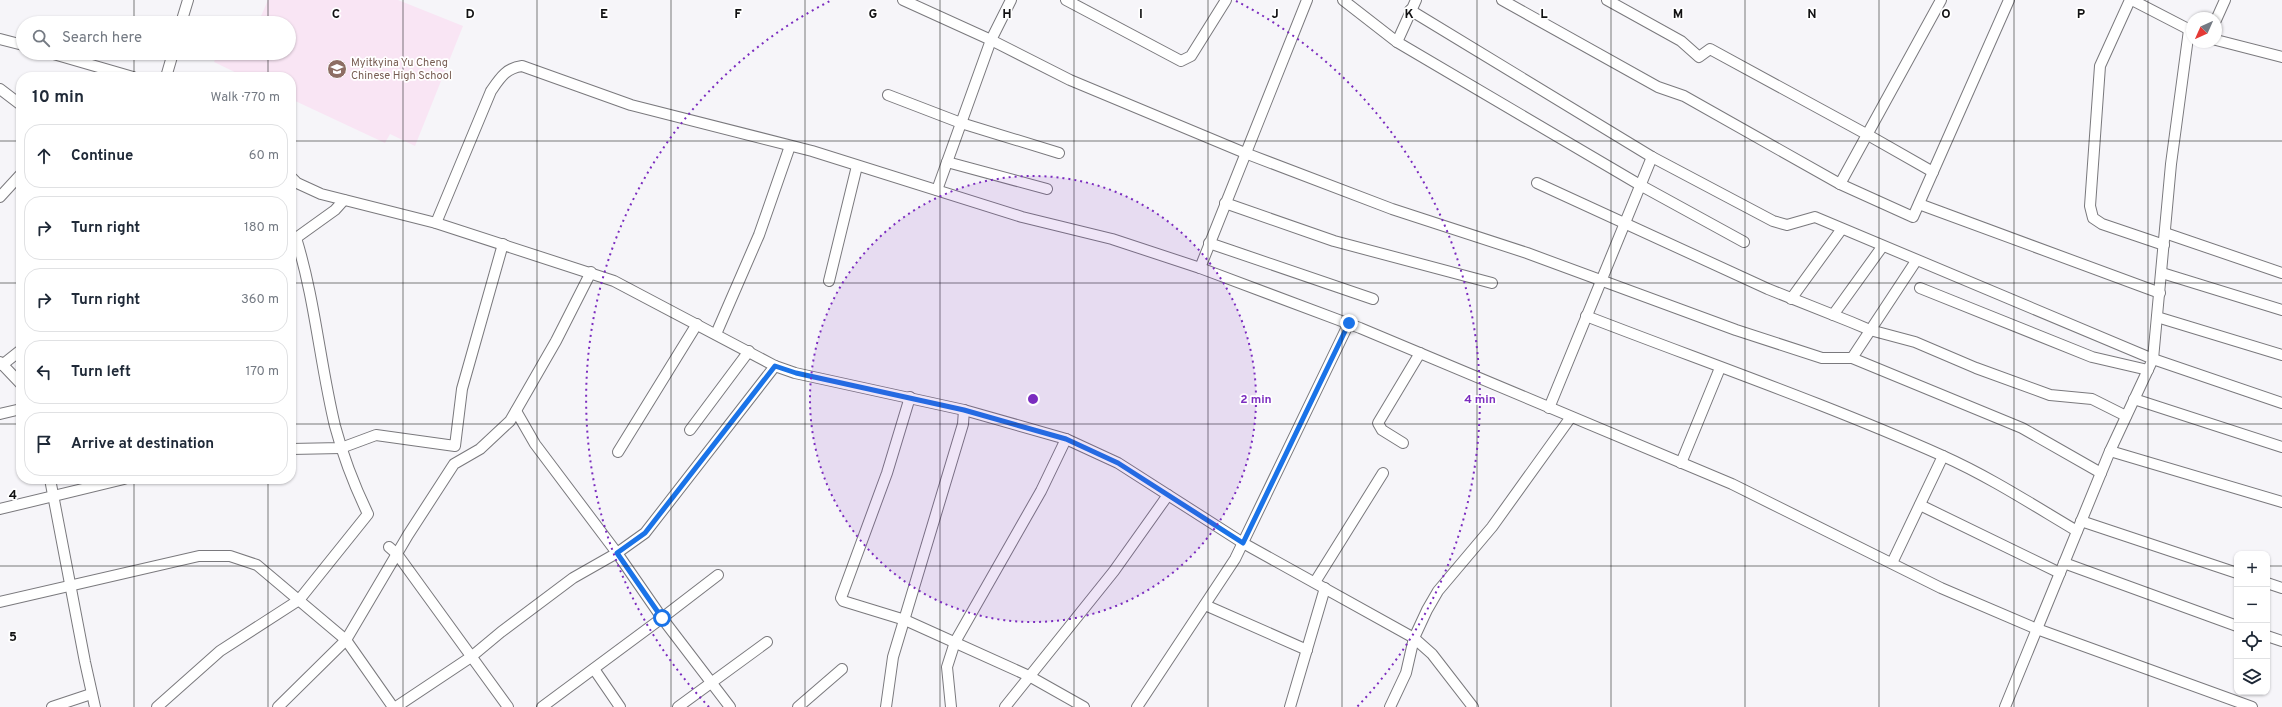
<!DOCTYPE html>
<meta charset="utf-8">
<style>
:root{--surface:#fff;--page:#f2f2f3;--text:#1f2937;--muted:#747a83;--line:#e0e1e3}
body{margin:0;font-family:Overpass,sans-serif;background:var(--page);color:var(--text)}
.controls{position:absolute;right:12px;bottom:12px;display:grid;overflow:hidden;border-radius:8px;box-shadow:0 1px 3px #0004}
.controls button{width:36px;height:36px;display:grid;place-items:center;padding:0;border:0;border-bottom:1px solid var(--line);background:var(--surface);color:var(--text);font:20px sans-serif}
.compass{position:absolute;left:2186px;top:12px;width:36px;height:36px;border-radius:50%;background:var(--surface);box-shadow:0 1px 3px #0004;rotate:225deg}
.stop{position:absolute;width:12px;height:12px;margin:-9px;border:3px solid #1a73e8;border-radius:50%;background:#fff}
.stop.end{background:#1a73e8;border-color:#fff;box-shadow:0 1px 4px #0008}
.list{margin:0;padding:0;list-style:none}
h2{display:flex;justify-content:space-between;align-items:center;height:52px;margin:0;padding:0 16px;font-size:17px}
h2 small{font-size:13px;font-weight:400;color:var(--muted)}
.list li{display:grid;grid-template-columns:26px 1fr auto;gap:12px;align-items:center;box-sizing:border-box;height:64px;margin:0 8px 8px;padding:0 8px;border:1px solid var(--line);border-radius:16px}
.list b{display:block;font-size:15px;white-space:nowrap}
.list em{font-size:13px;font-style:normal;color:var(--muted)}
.icon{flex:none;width:22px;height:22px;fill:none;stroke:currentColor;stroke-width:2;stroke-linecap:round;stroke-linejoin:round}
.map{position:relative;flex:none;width:2282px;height:707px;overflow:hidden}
.search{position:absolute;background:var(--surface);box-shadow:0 1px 3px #0004;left:16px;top:16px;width:280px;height:44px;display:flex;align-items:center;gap:10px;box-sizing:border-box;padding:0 14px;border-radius:22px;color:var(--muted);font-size:15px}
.panel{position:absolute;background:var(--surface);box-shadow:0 1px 3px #0004;left:16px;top:72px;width:280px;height:412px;border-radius:16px}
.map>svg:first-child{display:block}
</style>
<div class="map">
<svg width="2282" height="707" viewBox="0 0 2282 707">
<rect width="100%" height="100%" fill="#f6f5f9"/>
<polygon fill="#f9e5f4" points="268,0 398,0 463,26 415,146 390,134 385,143 291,99 291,77 245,77 214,62 218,53 289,53 289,23 258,23"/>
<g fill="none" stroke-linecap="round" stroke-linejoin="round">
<g stroke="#7a797d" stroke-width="12">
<g id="minor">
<polyline points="903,0 991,40 1070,80 1245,153 1392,209 1527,253 1736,330 1822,358 1852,358 2022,428 2101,473"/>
<polyline points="1066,0 1181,61 1191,56 1226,0"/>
<polyline points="1343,0 1397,42 1640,185 1744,242"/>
<polyline points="1502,0 1658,87 1684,96 1840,184 1913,217 2009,0"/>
<polyline points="1607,0 1681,41 1699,57 1710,49 1868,135 1933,172"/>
<polyline points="2130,0 2100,66 2090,206 2093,218 2102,224 2164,245"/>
<polyline points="2132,0 2192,31"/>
<polyline points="1410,10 1652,157 1773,221 1787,225 1815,217 2153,359 2282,403"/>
<polyline points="2216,20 2225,0"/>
<polyline points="181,23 188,0"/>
<polyline points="0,39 23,45"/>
<polyline points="2216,40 2282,57"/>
<polyline points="1397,42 1416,0"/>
<polyline points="50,53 133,77"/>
<polyline points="166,77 173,53"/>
<polyline points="0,89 21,105"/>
<polyline points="888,95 961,123 1059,153"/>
<polyline points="947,162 1047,189"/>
<polyline points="291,177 297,183 321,194 436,223 614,281 775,366 795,373 964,410 1066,439 1118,463 1243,543 1414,638 1432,654 1473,707"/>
<polyline points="1537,183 1768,289 1851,322 1870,330 1915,342 1976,368 2050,395 2092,399 2126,416"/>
<polyline points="1840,184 1941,0"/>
<polyline points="937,190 991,40 1011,0"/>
<polyline points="0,197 21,174"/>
<polyline points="1225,203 1334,241 1492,283"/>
<polyline points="1919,204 2160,293"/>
<path d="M436,223L491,91C500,78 506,68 522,66L631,105L812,151L1022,217L1112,239L1200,268L1360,328L1732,484L1941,588L2037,629L2252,707"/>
<polyline points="2165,233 2282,273"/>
<polyline points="1209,243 1373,299"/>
<polyline points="1200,268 1307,0"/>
<polyline points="2162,273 2282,310"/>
<polyline points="829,281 857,166"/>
<polyline points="1920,288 2092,357 2148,370"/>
<polyline points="1791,299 1841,230"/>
<polyline points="1833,315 1882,247"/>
<path d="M1586,316C1705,362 1826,404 1943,456C1990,477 2033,505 2077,531"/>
<polyline points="2157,317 2282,355"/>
<polyline points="716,334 759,235 790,146"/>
<polyline points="1852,358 1916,261"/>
<polyline points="0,362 21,384"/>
<polyline points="2,365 21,350"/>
<polyline points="910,397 887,473 841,598 843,601 905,620 1029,676 1084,707"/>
<polyline points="2134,399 2282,447"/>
<polyline points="1549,408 1652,157"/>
<polyline points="516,411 535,444 617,553 662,618 542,707"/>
<polyline points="0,414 21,409"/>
<polyline points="690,430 749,351"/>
<polyline points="1403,443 1382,430 1378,423 1420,353"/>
<polyline points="291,449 341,448 376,435 455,446 462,389 503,244"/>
<polyline points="2110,451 2282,502"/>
<polyline points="618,452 697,324"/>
<polyline points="1681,463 1720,368"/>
<polyline points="50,479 85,662 95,707"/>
<polyline points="1920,505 2060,573"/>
<polyline points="0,509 124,479"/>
<polyline points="2081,521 2237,573"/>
<polyline points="389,547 397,554 508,707"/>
<polyline points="1892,563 1943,456"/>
<polyline points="2064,563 2237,626"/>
<polyline points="718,575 662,618 730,707"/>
<polyline points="1315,582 1383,473"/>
<polyline points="2267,583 2282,588"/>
<polyline points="0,602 199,556 230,556 257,565 346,640 393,707"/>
<polyline points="1205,605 1307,650"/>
<polyline points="2267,636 2282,641"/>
<polyline points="594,669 620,707"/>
<polyline points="52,707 91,694"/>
<path d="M157,707L220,651L299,600L368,514C354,485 343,456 335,426C320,364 315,299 296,238L335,210L344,200"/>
<polyline points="278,707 346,640 408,535 454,464 480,449 510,421 556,341 591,272"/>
<polyline points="396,707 471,657 501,632 573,578 617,553 645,533 775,366"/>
<polyline points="678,707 767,642"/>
<polyline points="798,707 842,669"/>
<polyline points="886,707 893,657 963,424 964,410"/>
<polyline points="951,707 947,667 955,642 1041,491 1066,439"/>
<polyline points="1005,707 1114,571 1168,495"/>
<polyline points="1137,707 1235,559 1349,323"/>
<polyline points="1290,707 1325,588"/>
<polyline points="1390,707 1406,673 1414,638 1427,610 1438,591 1492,527 1571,417"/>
<polyline points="2005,707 2110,451 2153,359 2171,164 2189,30"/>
</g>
</g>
<use href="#minor" stroke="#fff" stroke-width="10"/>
</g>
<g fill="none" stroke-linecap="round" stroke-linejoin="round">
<polyline stroke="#1a73e8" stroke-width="5" points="662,618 617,553 645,533 775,366 796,373 964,410 1066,439 1118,463 1243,543 1349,323"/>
</g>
<path fill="none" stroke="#121213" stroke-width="1" stroke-opacity="0.55" d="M134,0V23M268,0V23M403,0V707M537,0V707M671,0V707M805,0V707M940,0V707M1074,0V707M1208,0V707M1342,0V707M1477,0V707M1611,0V707M1745,0V707M1879,0V707M2014,0V707M2148,0V707M134,53V77M268,53V77M0,141H21M291,141H2282M0,283H21M291,283H2282M0,424H21M291,424H2282M134,479V707M268,479V707M0,566H2237M2267,566H2282"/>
<circle cx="1033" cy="399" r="223" fill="#7b2cbf" fill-opacity=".12"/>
<g fill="none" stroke="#7b2cbf" stroke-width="2" stroke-dasharray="2 4">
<circle cx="1033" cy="399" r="223"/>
<path d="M709 707A447 447 0 0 1 830 1M1236 1A447 447 0 0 1 1357 707"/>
</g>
<defs>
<g id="school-disc" transform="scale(1)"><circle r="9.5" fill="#8d6e63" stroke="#fff"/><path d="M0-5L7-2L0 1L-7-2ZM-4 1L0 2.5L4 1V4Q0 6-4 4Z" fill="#fff"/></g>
</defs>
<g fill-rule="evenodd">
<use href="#school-disc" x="337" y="69"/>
</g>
<g text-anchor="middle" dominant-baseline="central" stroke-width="3.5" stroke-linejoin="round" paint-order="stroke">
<g font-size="11" fill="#785e54" stroke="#fff" text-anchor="start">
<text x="351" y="63">Myitkyina Yu Cheng<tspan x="351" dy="13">Chinese High School</tspan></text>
</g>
</g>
<g font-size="13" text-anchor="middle" font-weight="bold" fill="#121213" stroke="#fff" stroke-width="3.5" stroke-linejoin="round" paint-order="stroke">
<text x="336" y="18">C</text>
<text x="470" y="18">D</text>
<text x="604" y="18">E</text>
<text x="738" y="18">F</text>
<text x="873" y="18">G</text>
<text x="1007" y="18">H</text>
<text x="1141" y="18">I</text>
<text x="1275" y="18">J</text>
<text x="1409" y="18">K</text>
<text x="1544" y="18">L</text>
<text x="1678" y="18">M</text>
<text x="1812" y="18">N</text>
<text x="1946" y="18">O</text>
<text x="2081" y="18">P</text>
<text x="13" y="499">4</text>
<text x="13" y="641">5</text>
</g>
<circle cx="1033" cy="399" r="6" fill="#7b2cbf" stroke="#fff" stroke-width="2"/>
<g font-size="12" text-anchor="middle" font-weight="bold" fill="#7b2cbf" stroke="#fff" stroke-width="3.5" stroke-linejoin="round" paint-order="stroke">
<text x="1256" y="403">2 min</text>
<text x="1480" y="403">4 min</text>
</g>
</svg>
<div class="controls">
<button>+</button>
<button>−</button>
<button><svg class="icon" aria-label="locate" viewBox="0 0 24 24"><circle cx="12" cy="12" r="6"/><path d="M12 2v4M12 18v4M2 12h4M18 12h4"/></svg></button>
<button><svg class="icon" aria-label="layers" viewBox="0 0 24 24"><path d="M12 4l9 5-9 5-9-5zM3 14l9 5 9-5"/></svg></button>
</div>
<svg class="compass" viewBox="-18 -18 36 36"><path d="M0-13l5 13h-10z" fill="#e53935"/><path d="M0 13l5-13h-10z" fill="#747a83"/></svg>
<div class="stop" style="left:662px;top:618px"></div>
<div class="stop end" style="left:1349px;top:323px"></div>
<div class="search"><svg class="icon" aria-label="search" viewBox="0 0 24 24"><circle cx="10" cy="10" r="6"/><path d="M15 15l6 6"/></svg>Search here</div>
<section class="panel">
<h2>10 min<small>Walk · 770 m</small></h2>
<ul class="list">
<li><svg class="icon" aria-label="ahead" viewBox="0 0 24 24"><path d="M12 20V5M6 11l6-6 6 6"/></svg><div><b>Continue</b></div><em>60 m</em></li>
<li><svg class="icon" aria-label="right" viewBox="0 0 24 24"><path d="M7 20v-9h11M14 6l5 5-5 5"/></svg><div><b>Turn right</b></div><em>180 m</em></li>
<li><svg class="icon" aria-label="right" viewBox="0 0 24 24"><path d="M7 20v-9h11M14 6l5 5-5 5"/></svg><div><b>Turn right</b></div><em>360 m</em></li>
<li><svg class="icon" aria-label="left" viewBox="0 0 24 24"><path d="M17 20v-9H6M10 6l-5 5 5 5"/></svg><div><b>Turn left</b></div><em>170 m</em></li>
<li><svg class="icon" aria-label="arrive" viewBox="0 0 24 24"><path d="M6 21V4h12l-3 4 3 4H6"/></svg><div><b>Arrive at destination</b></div></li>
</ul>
</section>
</div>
